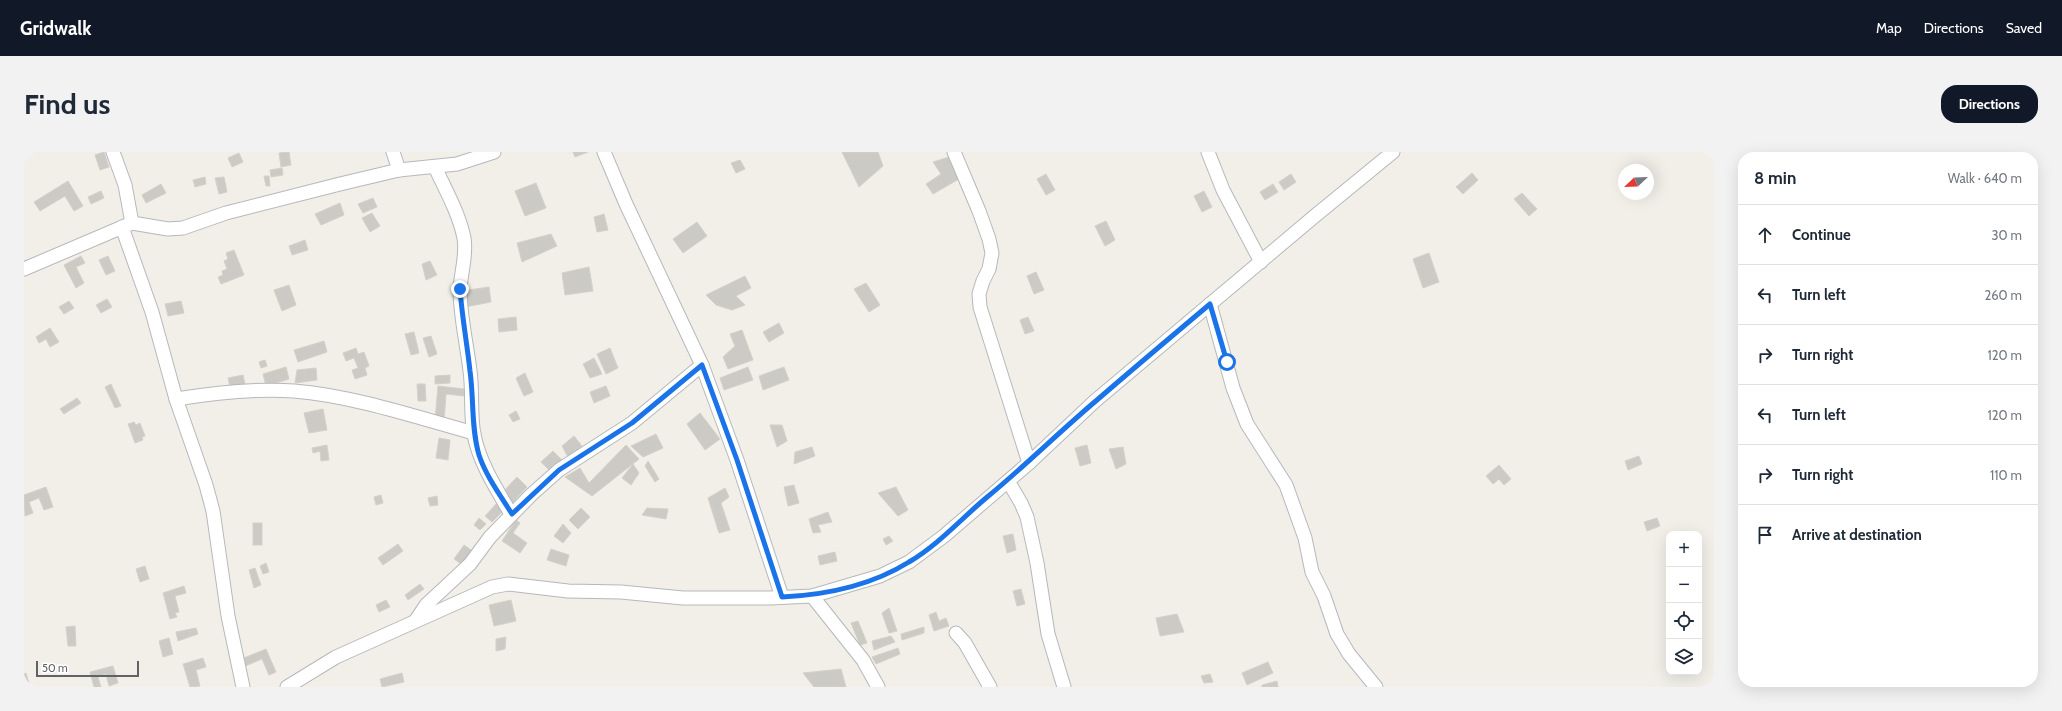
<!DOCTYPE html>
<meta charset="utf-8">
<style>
:root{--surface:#fff;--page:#f2f2f3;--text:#1f2937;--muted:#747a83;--line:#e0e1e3;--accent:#111827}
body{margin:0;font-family:Cabin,sans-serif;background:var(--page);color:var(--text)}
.controls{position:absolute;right:12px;bottom:12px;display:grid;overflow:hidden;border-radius:8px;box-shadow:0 4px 16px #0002}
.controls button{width:36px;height:36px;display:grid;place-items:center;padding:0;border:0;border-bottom:1px solid var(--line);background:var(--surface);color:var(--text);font:20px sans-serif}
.compass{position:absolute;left:1594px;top:12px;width:36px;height:36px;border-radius:50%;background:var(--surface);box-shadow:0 4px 16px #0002;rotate:247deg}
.scale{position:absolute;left:12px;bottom:10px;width:103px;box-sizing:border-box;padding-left:4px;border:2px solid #5f6368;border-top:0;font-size:11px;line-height:14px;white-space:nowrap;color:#5f6368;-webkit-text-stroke:3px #fff;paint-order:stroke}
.stop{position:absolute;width:12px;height:12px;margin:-9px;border:3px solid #1a73e8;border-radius:50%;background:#fff}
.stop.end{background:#1a73e8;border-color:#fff;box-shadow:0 1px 4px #0008}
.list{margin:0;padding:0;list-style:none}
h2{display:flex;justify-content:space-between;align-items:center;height:52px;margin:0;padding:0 16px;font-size:17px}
h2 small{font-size:13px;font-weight:400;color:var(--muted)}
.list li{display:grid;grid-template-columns:26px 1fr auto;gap:12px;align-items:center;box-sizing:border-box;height:60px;padding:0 16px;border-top:1px solid var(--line)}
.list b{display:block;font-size:15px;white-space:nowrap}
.list em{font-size:13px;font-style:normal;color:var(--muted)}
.icon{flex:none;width:22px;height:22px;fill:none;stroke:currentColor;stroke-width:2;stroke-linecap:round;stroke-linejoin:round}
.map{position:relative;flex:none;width:1690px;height:535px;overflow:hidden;border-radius:16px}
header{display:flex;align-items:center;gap:24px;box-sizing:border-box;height:56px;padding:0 20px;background:var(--accent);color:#fff}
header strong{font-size:19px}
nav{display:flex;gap:22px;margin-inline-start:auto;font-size:14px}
.intro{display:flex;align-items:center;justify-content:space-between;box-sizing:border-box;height:96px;padding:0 24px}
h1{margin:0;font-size:28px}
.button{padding:10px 18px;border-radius:16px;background:var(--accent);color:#fff;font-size:14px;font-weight:700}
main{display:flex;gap:24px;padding:0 24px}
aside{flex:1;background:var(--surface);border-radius:16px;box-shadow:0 4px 16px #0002}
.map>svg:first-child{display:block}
</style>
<header>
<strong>Gridwalk</strong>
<nav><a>Map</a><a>Directions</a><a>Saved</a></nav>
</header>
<div class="intro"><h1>Find us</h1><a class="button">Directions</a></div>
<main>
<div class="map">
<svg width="1690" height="535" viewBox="0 0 1690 535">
<rect width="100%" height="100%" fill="#f1efe8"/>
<g fill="#cccac5" stroke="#d6d1c6">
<polygon points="80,0 85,15 76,18 71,3"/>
<polygon points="265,0 267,13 257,15 255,1"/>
<polygon points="549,0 564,0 551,5"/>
<polygon points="818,0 854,0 859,14 835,35"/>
<polygon points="215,1 219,10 208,15 204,6"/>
<polygon points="925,5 935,27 909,42 902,32 917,22 909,10"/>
<polygon points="716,8 721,17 712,21 707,11"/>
<polygon points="258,16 259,23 247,25 246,18"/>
<polygon points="1448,21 1454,28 1439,42 1432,35"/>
<polygon points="1022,22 1031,38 1022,43 1013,27"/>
<polygon points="1267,22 1272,30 1260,38 1255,30"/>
<polygon points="240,24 245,24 246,34 242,34"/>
<polygon points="181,25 182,32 171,35 169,28"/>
<polygon points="200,25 203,40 195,42 191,26"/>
<polygon points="44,29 59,54 50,59 41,44 16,59 10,50"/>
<polygon points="512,31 522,56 501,64 491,39"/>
<polygon points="137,32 142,41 122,51 118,43"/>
<polygon points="1249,32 1254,40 1241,48 1236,40"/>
<polygon points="77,39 80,46 67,52 64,45"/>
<polygon points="1180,39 1188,55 1178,60 1170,44"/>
<polygon points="1498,41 1513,57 1505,64 1490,47"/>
<polygon points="349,46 353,55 339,61 334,52"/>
<polygon points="316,51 320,63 297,73 291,62"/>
<polygon points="348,61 356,74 346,80 338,66"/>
<polygon points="580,62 584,78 573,80 570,65"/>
<polygon points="1082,69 1091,88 1081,94 1071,74"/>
<polygon points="673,70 683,84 659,101 649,87"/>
<polygon points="527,82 533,94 498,110 493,91"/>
<polygon points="281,88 284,98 268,103 265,94"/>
<polygon points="210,98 220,123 197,132 194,125 199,123 198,119 203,117 200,109 204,107 202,101"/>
<polygon points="1405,101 1415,130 1399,136 1389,107"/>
<polygon points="57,104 61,111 52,115 60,131 52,136 40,113"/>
<polygon points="84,104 91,119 82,123 75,108"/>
<polygon points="406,109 413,123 402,128 398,112"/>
<polygon points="565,115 569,139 541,143 538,121"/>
<polygon points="1012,120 1020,138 1010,142 1003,124"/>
<polygon points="721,124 727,136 712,144 721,153 708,158 692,153 682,143"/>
<polygon points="842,131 856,153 845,160 830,137"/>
<polygon points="265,133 272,153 258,159 250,138"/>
<polygon points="465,135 467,150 441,155 438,139"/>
<polygon points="83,147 88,155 77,161 72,153"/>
<polygon points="45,149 50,156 40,162 35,155"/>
<polygon points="157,149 160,161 144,164 141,152"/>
<polygon points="492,165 493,178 475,180 474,167"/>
<polygon points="1004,165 1010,179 1001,182 996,168"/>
<polygon points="755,171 760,181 745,190 739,180"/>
<polygon points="26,176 35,190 26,195 22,187 15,191 12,185"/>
<polygon points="718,178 729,208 704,217 699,205 711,194 706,182"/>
<polygon points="390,180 395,201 387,203 381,182"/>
<polygon points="407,184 413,202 405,205 399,186"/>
<polygon points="300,189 303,200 274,210 270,198"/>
<polygon points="332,196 334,202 340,200 345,214 341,216 343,223 331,227 328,218 334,216 330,206 322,209 319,201"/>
<polygon points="586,196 594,216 582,222 573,202"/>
<polygon points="570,206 578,222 566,226 559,212"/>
<polygon points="241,208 243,214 237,216 235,210"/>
<polygon points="262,215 265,227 242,234 239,222"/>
<polygon points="724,215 729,228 700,238 696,226"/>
<polygon points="760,215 765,228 739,238 735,224"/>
<polygon points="292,216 293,228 271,231 273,218"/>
<polygon points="501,221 509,240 500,244 492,226"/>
<polygon points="219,223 221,232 206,235 204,226"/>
<polygon points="426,223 426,231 411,232 411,224"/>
<polygon points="87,232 97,254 91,256 81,235"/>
<polygon points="393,232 401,232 402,249 394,249"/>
<polygon points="414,234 440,237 440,244 422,242 420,269 411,268"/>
<polygon points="582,234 586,244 570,251 566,240"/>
<polygon points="53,246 57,251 40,262 36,257"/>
<polygon points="299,257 303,278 285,281 280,261"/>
<polygon points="492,259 496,267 489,270 485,263"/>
<polygon points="676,261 696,287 681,298 663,272"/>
<polygon points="110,270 112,273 116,271 121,284 118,285 119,288 111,291 104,272"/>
<polygon points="746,273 758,273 763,289 753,295"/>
<polygon points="632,282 639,296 619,305 607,294"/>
<polygon points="550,284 558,294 544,305 538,294"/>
<polygon points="415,286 426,288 424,308 412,306"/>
<polygon points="303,293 305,308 297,309 296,299 289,301 288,296"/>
<polygon points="602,293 615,307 568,344 541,325 556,316 565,331"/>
<polygon points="1063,293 1067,311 1056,314 1051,296"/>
<polygon points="788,295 791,304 770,312 771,300"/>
<polygon points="1099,295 1102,312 1092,317 1085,297"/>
<polygon points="529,299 538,308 526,319 517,310"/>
<polygon points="1615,304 1618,312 1604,318 1601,309"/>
<polygon points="624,309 635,327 631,330 621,314"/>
<polygon points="609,312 615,321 607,333 598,326"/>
<polygon points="1475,313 1487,327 1480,333 1475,327 1469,332 1462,324"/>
<polygon points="493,325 503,335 487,352 477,342"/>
<polygon points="770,333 775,351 764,354 760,335"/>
<polygon points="22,335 29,355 20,358 15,346 5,350 9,361 1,364 0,343"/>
<polygon points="872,335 884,358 874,364 854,341"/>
<polygon points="701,336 705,345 697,351 706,378 695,381 684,346"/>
<polygon points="357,343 359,351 352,353 350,345"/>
<polygon points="413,344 414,353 406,354 404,346"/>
<polygon points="472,352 479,359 468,370 461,364"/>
<polygon points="557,356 566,365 554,377 545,368"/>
<polygon points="623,356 644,357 642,367 618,363"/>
<polygon points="804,360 808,370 794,373 797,380 789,381 785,367"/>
<polygon points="455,366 462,372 456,378 450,373"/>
<polygon points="1633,366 1636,374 1623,379 1620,370"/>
<polygon points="492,368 496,371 489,381 503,391 496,401 478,389"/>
<rect x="229" y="371" width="9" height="22"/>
<polygon points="539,372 547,381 539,391 530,384"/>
<polygon points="989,382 992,398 983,401 979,384"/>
<polygon points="865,384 869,389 862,393 859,387"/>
<polygon points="374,392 379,399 359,413 354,406"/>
<polygon points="440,393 450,400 440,414 430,407"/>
<polygon points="527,397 545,403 542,414 523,408"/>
<polygon points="811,400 813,409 796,413 794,404"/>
<polygon points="242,411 245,420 239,422 236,414"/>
<polygon points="121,414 125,427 116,430 112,417"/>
<polygon points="231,416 237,433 230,436 225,418"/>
<polygon points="396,432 400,437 384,448 381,443"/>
<polygon points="160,434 162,441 151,444 155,460 151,461 153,465 146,467 139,441"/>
<polygon points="997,437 1001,452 993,454 989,439"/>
<polygon points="362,448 366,455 355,460 352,453"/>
<polygon points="487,448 492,469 470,474 465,453"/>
<polygon points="865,456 873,479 865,481 858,461"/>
<polygon points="912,460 915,469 922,466 925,474 910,479 905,463"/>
<polygon points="1153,462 1160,480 1136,484 1132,466"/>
<polygon points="834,469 843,491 836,493 827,471"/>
<polygon points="51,474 52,494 44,494 42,475"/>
<polygon points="900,475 900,481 878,488 877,482"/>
<polygon points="172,476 174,482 154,489 152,480"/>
<polygon points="867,484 871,490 850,498 848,489"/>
<polygon points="482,485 481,497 472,499 472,487"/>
<polygon points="145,486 149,502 139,505 135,489"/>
<polygon points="874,496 876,502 852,512 848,505"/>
<polygon points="242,497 252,520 245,523 238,507 219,515 215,508"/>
<polygon points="179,506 182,515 172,518 176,534 166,535 159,512"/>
<polygon points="1244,510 1249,521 1223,533 1218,521"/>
<polygon points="89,514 94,531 85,534 82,522 74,525 77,535 70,535 66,520"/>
<polygon points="817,517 822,535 790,535 779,521"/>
<polygon points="2,521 6,535 0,535 0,522"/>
<polygon points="378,521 380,530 358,535 356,527"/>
<polygon points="1186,522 1189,530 1180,531 1177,524"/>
<polygon points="1253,529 1254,535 1238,535 1238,533"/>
</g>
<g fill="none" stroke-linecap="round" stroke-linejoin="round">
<g stroke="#b5b8bc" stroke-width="15">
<g id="street">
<polyline points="89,0 101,33 108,71"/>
<polyline points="369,0 375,18"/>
<polyline points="580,0 602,52 678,213 713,308 758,445"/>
<polyline points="930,0 955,59 965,87 968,101 965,117 959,129 955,142 956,155 1005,311"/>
<polyline points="1184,0 1199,38 1237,110"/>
<path d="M411,15C421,37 435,61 440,86C443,103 437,120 436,137C436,165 443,192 446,219C449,240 446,262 450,283C456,312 472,336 487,362"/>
<polyline points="98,75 128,160 152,247 182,333 189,359 204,464 219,535"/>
<polyline points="0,117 108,71 144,77 159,76 202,61 316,32 375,18 433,12 470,0"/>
<polyline points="1186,152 1209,236 1223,272 1262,333 1281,386 1288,420 1300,444 1313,482 1325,502 1352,535"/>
<path d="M152,247C190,241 231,236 270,239C330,244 392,265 450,281"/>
<polyline points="984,329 997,351 1003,365 1013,411 1024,482 1040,535"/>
<polyline points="788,444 839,508 854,535"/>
<polyline points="392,468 402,453 446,412 466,385 508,342 535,318 608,271 678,213"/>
<polyline points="932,481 941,491 966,535"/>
<polyline points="263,535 312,505 468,435 484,432 544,439 597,440 659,446 746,446 788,444 856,424 885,410 920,384 1005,311 1071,249 1292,63 1369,0"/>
</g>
</g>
<use href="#street" stroke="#fff" stroke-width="13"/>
</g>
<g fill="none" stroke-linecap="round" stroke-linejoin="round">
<path stroke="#1a73e8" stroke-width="5" d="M436,137C438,165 443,191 446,219C450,247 447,276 455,303C462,324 476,343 488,362L535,318L608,271L678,213L713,308L758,445C801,443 848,433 885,410C914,393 937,367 962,346C1000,315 1035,280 1073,248C1110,216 1148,184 1186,152L1203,210"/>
</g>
</svg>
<div class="controls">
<button>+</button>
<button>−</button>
<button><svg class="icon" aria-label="locate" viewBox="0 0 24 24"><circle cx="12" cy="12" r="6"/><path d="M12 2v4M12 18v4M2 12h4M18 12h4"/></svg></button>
<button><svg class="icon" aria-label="layers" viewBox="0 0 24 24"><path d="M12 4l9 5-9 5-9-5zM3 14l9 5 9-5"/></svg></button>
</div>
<svg class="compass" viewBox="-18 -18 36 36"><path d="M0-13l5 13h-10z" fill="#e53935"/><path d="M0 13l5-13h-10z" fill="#747a83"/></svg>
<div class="scale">50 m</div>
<div class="stop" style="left:1203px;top:210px"></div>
<div class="stop end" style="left:436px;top:137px"></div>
</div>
<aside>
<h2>8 min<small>Walk · 640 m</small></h2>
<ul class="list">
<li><svg class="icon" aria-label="ahead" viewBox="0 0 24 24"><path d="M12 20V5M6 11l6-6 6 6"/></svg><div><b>Continue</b></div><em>30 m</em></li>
<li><svg class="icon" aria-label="left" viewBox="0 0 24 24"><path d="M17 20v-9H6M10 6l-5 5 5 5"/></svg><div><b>Turn left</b></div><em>260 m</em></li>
<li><svg class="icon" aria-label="right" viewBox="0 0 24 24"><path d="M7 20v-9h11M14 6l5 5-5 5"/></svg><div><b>Turn right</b></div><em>120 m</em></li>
<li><svg class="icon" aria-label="left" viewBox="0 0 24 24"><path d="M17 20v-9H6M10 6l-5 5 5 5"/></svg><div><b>Turn left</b></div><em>120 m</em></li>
<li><svg class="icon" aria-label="right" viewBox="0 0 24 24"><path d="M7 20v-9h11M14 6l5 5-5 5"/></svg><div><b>Turn right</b></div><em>110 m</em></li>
<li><svg class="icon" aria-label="arrive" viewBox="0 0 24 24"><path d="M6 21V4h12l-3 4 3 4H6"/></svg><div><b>Arrive at destination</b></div></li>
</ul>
</aside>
</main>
